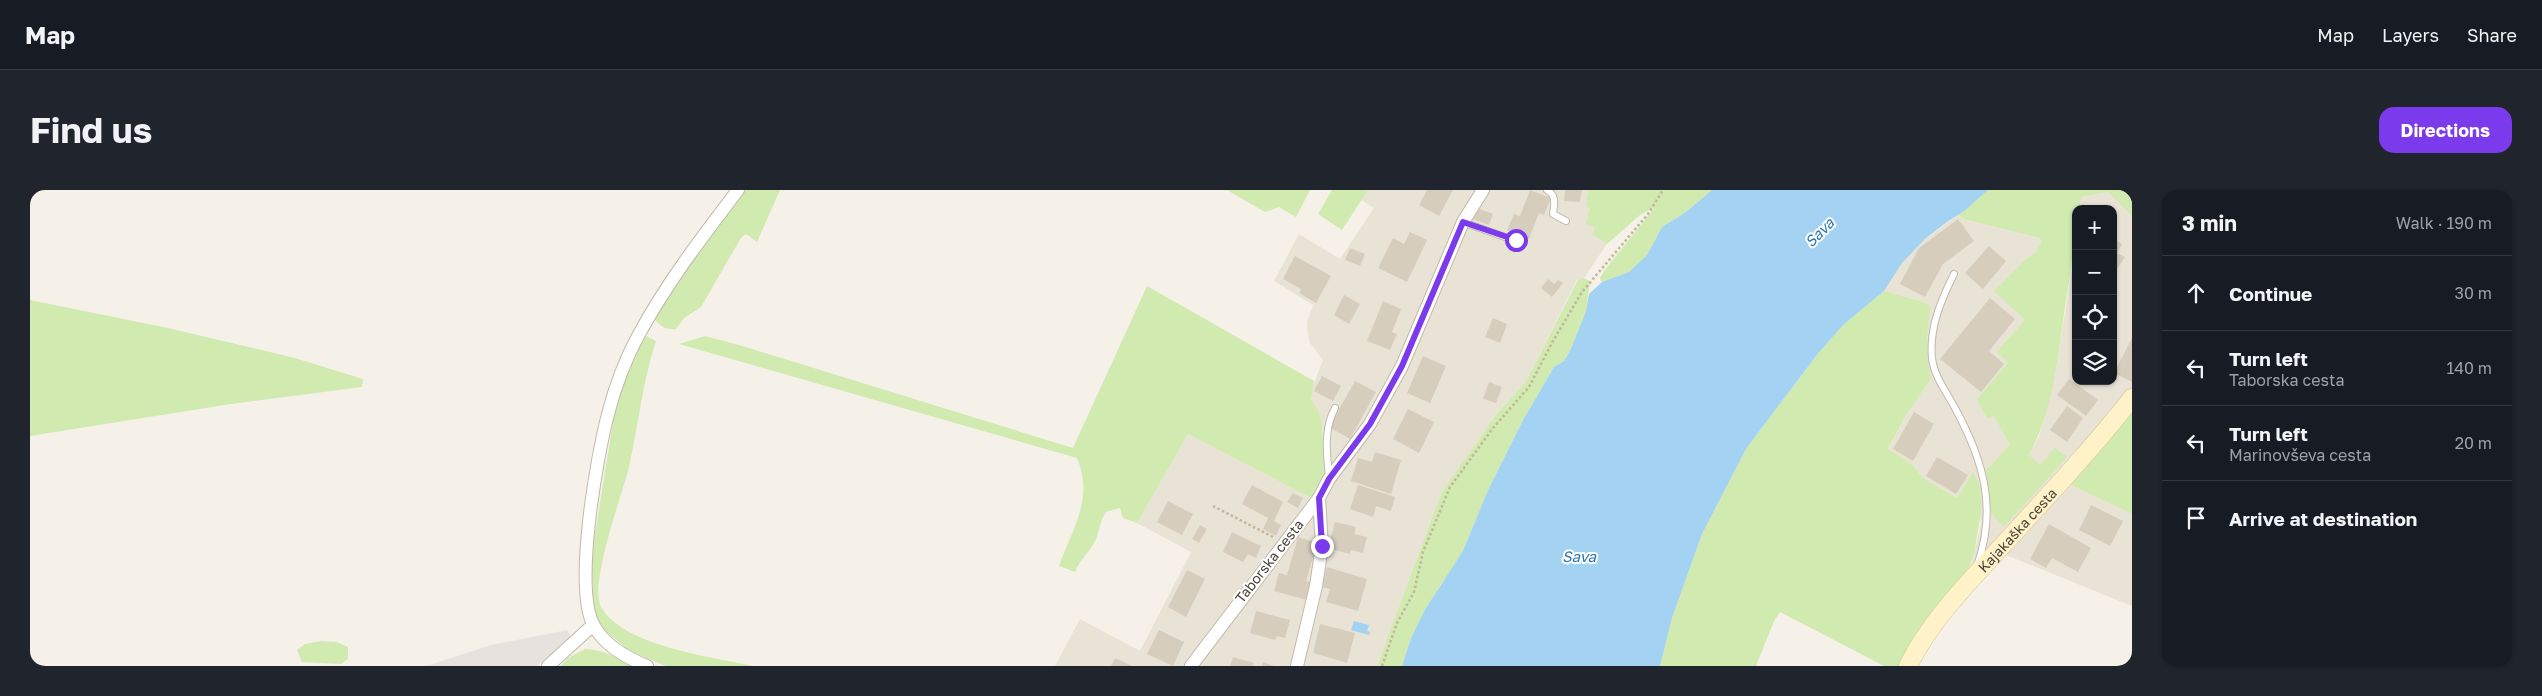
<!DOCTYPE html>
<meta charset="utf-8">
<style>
:root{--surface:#171b24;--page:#20242c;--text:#f1f3f6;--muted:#9ea1a6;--line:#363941;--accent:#7c3aed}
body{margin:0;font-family:"Golos Text",sans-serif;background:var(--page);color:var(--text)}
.controls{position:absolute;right:15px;top:15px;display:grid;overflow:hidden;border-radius:10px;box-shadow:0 1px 4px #0004}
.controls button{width:45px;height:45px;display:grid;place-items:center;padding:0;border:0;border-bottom:1px solid var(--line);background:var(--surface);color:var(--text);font:25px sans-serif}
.stop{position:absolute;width:15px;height:15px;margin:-11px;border:4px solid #7c3aed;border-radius:50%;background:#fff}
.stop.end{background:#7c3aed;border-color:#fff;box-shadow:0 1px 5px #0008}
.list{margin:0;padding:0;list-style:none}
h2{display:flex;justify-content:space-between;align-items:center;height:65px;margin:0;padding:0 20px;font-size:21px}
h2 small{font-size:16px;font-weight:400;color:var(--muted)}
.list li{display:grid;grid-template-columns:32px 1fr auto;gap:15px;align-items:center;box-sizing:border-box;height:75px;padding:0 20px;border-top:1px solid var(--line)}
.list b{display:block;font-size:19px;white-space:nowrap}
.list p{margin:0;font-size:16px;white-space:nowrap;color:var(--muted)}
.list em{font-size:16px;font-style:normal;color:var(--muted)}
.icon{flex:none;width:28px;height:28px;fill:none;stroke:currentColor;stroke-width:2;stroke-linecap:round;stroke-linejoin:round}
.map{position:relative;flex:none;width:2102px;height:476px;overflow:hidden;border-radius:15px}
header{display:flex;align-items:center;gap:30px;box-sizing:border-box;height:70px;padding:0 25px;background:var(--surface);border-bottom:1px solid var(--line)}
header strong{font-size:24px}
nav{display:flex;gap:28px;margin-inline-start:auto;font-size:18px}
.intro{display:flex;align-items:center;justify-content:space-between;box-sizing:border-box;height:120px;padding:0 30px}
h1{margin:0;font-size:35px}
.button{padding:12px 22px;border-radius:15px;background:var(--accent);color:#fff;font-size:18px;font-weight:700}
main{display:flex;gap:30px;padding:0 30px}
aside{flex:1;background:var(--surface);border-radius:15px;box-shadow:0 1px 4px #0004}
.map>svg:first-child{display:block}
</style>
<header>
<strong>Map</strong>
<nav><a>Map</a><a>Layers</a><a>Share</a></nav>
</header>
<div class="intro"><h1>Find us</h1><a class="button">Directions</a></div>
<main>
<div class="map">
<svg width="2102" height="476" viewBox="0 0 2102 476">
<rect width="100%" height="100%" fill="#f5f1e8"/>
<g fill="#e9e3d6">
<polygon points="1338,0 1558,0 1557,16 1560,19 1565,37 1563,44 1577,54 1554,88 1547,90 1495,193 1468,222 1412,301 1347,476 1025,476 1050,429 1110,461 1161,362 1107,333 1158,244 1281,308 1287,299 1294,251 1292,233 1288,219 1281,209 1281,201 1293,170 1280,153 1278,145 1277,132 1283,115 1244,91 1269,44 1310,69 1344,18 1331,10"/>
<polygon points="2078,2 2102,26 2102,218 2039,294 2102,324 2102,416 1976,365 1966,353 1938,379 1944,364 1951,334 1943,282 1927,308 1893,288 1883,275 1858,260 1876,225 1901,189 1896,169 1895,149 1901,117 1894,112 1854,101 1872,73 1896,48 1928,25 1934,29 2010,48 2011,51 2006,62 1996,69 1995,130 1966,162 1978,173 1964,225 1980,255 1956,280 1959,297 2010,276 1999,265 2009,247 2013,233 2027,174 2046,51 2046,191 2083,191 2083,19 2050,19 2051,7"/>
</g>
<polygon fill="#e7e2dd" points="537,440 542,448 507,476 396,476 461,455"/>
<g fill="#d0eab0">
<path d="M715,0H750L727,52L716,44L711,48L671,117L654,128L646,139C636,140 632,137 625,130L630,120L672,55Z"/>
<polygon points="1197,0 1280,0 1266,27 1249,17 1235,22"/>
<polygon points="1302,0 1338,0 1312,40 1288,24"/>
<polygon points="1558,0 1682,0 1656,22 1632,37 1617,65 1599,82 1572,92 1570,88 1574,81 1625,17 1610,25 1577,54 1562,44 1565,37 1556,34 1560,19 1556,16"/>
<path d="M1958,0H2102V26L2078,2L2051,7L2050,19H2046C2046,52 2040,84 2035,117C2028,166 2023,221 1999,265L2010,275L2025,258L2037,267L1974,337L1961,323L1956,280L1980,255L1964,226L1957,228L1947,209L1978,173L1966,162L1995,130L1964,101L1996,69L2006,62L2011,51L2010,48L1934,29L1928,25Z"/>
<polygon points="1554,88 1560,91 1556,121 1540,161 1534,171 1524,177 1493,230 1458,300 1433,361 1423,378 1411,394 1381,448 1372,476 1347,476 1412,301 1468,222 1495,193 1548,90"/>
<path d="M1117,96L1284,191L1281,209L1288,219L1292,233L1294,285L1281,308L1158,244L1107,333L1093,328L1090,318L1076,322C1070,331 1070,339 1066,349C1061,361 1050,369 1045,382L1029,376C1043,338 1064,308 1047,268L649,154L675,146L709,155L1043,258Z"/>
<path d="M1854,101L1894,112L1901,117C1896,143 1895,163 1901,189L1876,225L1858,259L1883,275L1893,288L1927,308L1943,282L1950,297L1952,316L1944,364L1938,379L1900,427L1869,476H1854L1750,422L1744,431L1726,476H1630L1642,428L1672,344L1716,259L1786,166L1813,135Z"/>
<polygon points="0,110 138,138 265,168 333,189 332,197 201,214 0,246"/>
<path d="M614,145L626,151C612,193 608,238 598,281C591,307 559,395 571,417C593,456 682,467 723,476H636L600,461L570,437L564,421L561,369L587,207L592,193Z"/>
<polygon points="2102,218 2102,324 2039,294"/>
<polygon points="291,451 307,452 318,457 318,469 311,474 272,472 267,460 275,454"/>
<path d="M555,459C573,460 585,466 601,476H531L538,468Z"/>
</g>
<g fill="#a3d2f3">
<polygon points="1682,0 1958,0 1934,21 1917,32 1896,48 1872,73 1854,101 1813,135 1786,166 1716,259 1672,344 1642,428 1630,476 1372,476 1381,448 1396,418 1433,361 1458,300 1493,230 1524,177 1534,171 1540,161 1556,121 1559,104 1572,92 1599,82 1617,65 1632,37 1656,22"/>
<polygon points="1324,431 1339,435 1337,441 1340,442 1339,445 1321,440"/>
</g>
<g fill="#d7cdbd">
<polygon points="1397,0 1423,0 1409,26 1389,15"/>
<polygon points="1500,0 1521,8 1514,25 1509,23 1499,49 1477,40 1484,24 1490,26"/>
<polygon points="1535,0 1552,0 1550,12 1534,11"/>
<polygon points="1447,18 1463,24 1459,35 1443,29"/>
<polygon points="1928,29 1944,51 1913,74 1895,107 1870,94 1889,58"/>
<polygon points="1380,42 1397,50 1377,92 1348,78 1363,48 1374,54"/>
<polygon points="2083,49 2092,54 2087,63 2095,67 2088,78 2083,75"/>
<polygon points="1959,56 1976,71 1953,99 1935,83"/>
<polygon points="1320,58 1335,64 1330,76 1315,70"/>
<polygon points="1265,66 1301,86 1286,113 1269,103 1271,99 1253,89"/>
<polygon points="1518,89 1524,94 1528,90 1533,93 1522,107 1511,98"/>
<polygon points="1314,105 1330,114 1319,134 1304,125"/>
<polygon points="1960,108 1985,129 1959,161 1974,174 1951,202 1910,169"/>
<polygon points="1353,111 1371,119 1362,142 1367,144 1360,160 1337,151"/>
<polygon points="1463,128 1477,134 1470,153 1455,147"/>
<polygon points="2102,148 2102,192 2084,183"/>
<polygon points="1393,166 1416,176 1400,213 1377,203"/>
<polygon points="1292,186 1311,196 1303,211 1284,201"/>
<polygon points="2039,189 2068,210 2056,226 2027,205"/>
<polygon points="1325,191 1346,202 1320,249 1299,237"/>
<polygon points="1459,192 1472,197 1466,213 1453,209"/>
<polygon points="2037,216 2053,228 2037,252 2020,240"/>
<polygon points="1378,219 1404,232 1389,263 1363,249"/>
<polygon points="1884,222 1904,234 1883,271 1863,259"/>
<polygon points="1345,262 1371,270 1361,304 1321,291 1328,268 1342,272"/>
<polygon points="1907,267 1938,285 1926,304 1896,286"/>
<polygon points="1222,295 1253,312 1244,331 1251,335 1246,346 1233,339 1238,328 1212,314"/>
<polygon points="1328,295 1365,307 1361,321 1346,316 1343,327 1320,319"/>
<polygon points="1263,303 1273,308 1268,318 1257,312"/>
<polygon points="1138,311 1163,324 1152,345 1127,332"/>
<polygon points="2061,315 2093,331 2080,356 2049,340"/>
<polygon points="1305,332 1326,337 1324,344 1337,347 1333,363 1321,360 1320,364 1298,358"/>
<polygon points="2019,334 2061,358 2048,382 2022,368 2016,378 2000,369"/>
<polygon points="1170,335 1177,339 1169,353 1162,349"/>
<polygon points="1202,342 1231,356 1226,368 1218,364 1213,372 1193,362"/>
<polygon points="1268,347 1287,353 1276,391 1282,392 1277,410 1244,401 1249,383 1257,385"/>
<polygon points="1297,377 1337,389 1328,421 1296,412 1300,399 1292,397"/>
<polygon points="1157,380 1175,389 1156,427 1138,417"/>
<polygon points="1226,421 1260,430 1255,448 1247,446 1245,450 1220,443"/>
<polygon points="1290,434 1325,443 1317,473 1283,463"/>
<polygon points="1129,440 1154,452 1143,476 1117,464"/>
<polygon points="1203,467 1224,473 1223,476 1200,476"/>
<polygon points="1085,468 1102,476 1081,476"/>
<polygon points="1233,472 1244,476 1232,476"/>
</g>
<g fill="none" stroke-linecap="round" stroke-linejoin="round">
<g stroke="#c1b9aa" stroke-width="8">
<g id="lane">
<path d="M1517,0C1527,5 1524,15 1523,24L1536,31"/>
<polyline points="1433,32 1486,51"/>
<path d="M1924,84C1911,110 1899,138 1902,168C1904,187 1918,204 1926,220C1953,270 1967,317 1948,373"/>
<path d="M1299,288C1297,264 1293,240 1305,218"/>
</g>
</g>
<g stroke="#c1b9aa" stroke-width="14">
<g id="street">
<polyline points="518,476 563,435"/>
<path d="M617,476C597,468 575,456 564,436C543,399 567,266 578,224C585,197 595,170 608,146C636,94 672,47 708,0"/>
<polyline points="1161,476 1289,308 1299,289 1340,234 1372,176 1433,32 1453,0"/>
<polyline points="1267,476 1286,396 1292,356 1289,308"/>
</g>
</g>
<g stroke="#d6c597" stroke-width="19">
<g id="secondary">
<path id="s1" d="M1878,476C1901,430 1937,394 1971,357C2016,308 2061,260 2102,208"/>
</g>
</g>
<g stroke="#c3b59b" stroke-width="2.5" stroke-dasharray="2.5 2.5" stroke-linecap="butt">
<polyline points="1183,316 1243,347"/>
<polyline points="1352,476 1367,433 1384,402 1393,362 1420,297 1463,238 1499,197 1523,151 1552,102 1618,24 1633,0"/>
</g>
<use href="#lane" stroke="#fff" stroke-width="6"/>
<use href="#street" stroke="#fff" stroke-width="12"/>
<use href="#secondary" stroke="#fff2c8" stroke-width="18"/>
</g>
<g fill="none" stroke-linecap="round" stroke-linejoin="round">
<polyline stroke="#7c3aed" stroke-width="6" points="1292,356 1289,308 1299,289 1340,234 1372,176 1433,32 1486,50"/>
</g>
<g text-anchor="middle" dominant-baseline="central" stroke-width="4" stroke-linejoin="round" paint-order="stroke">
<g font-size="14" fill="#484137" stroke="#fff">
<text stroke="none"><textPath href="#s1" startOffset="175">Kajakaška cesta</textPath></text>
<text transform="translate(1239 371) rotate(-52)">Taborska cesta</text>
</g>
<g font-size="15" font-style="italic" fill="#2a78b0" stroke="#fff">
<text transform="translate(1789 42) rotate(-45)">Sava</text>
<text x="1549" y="366">Sava</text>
</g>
</g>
</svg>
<div class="controls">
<button>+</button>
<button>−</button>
<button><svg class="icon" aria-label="locate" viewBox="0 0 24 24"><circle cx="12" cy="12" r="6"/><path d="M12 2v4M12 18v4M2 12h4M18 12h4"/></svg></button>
<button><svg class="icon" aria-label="layers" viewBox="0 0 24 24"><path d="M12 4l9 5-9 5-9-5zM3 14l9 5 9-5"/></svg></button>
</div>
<div class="stop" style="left:1486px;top:50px"></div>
<div class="stop end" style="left:1292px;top:356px"></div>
</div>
<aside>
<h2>3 min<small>Walk · 190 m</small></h2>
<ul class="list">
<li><svg class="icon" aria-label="ahead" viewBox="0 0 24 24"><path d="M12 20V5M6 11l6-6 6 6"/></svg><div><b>Continue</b></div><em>30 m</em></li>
<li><svg class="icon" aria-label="left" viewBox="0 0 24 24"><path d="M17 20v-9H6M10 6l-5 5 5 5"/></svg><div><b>Turn left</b><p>Taborska cesta</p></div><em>140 m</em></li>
<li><svg class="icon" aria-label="left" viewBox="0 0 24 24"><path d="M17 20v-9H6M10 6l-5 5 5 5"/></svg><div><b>Turn left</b><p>Marinovševa cesta</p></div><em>20 m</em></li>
<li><svg class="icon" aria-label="arrive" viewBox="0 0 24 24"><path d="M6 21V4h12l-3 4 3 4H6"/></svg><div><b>Arrive at destination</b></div></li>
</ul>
</aside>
</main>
